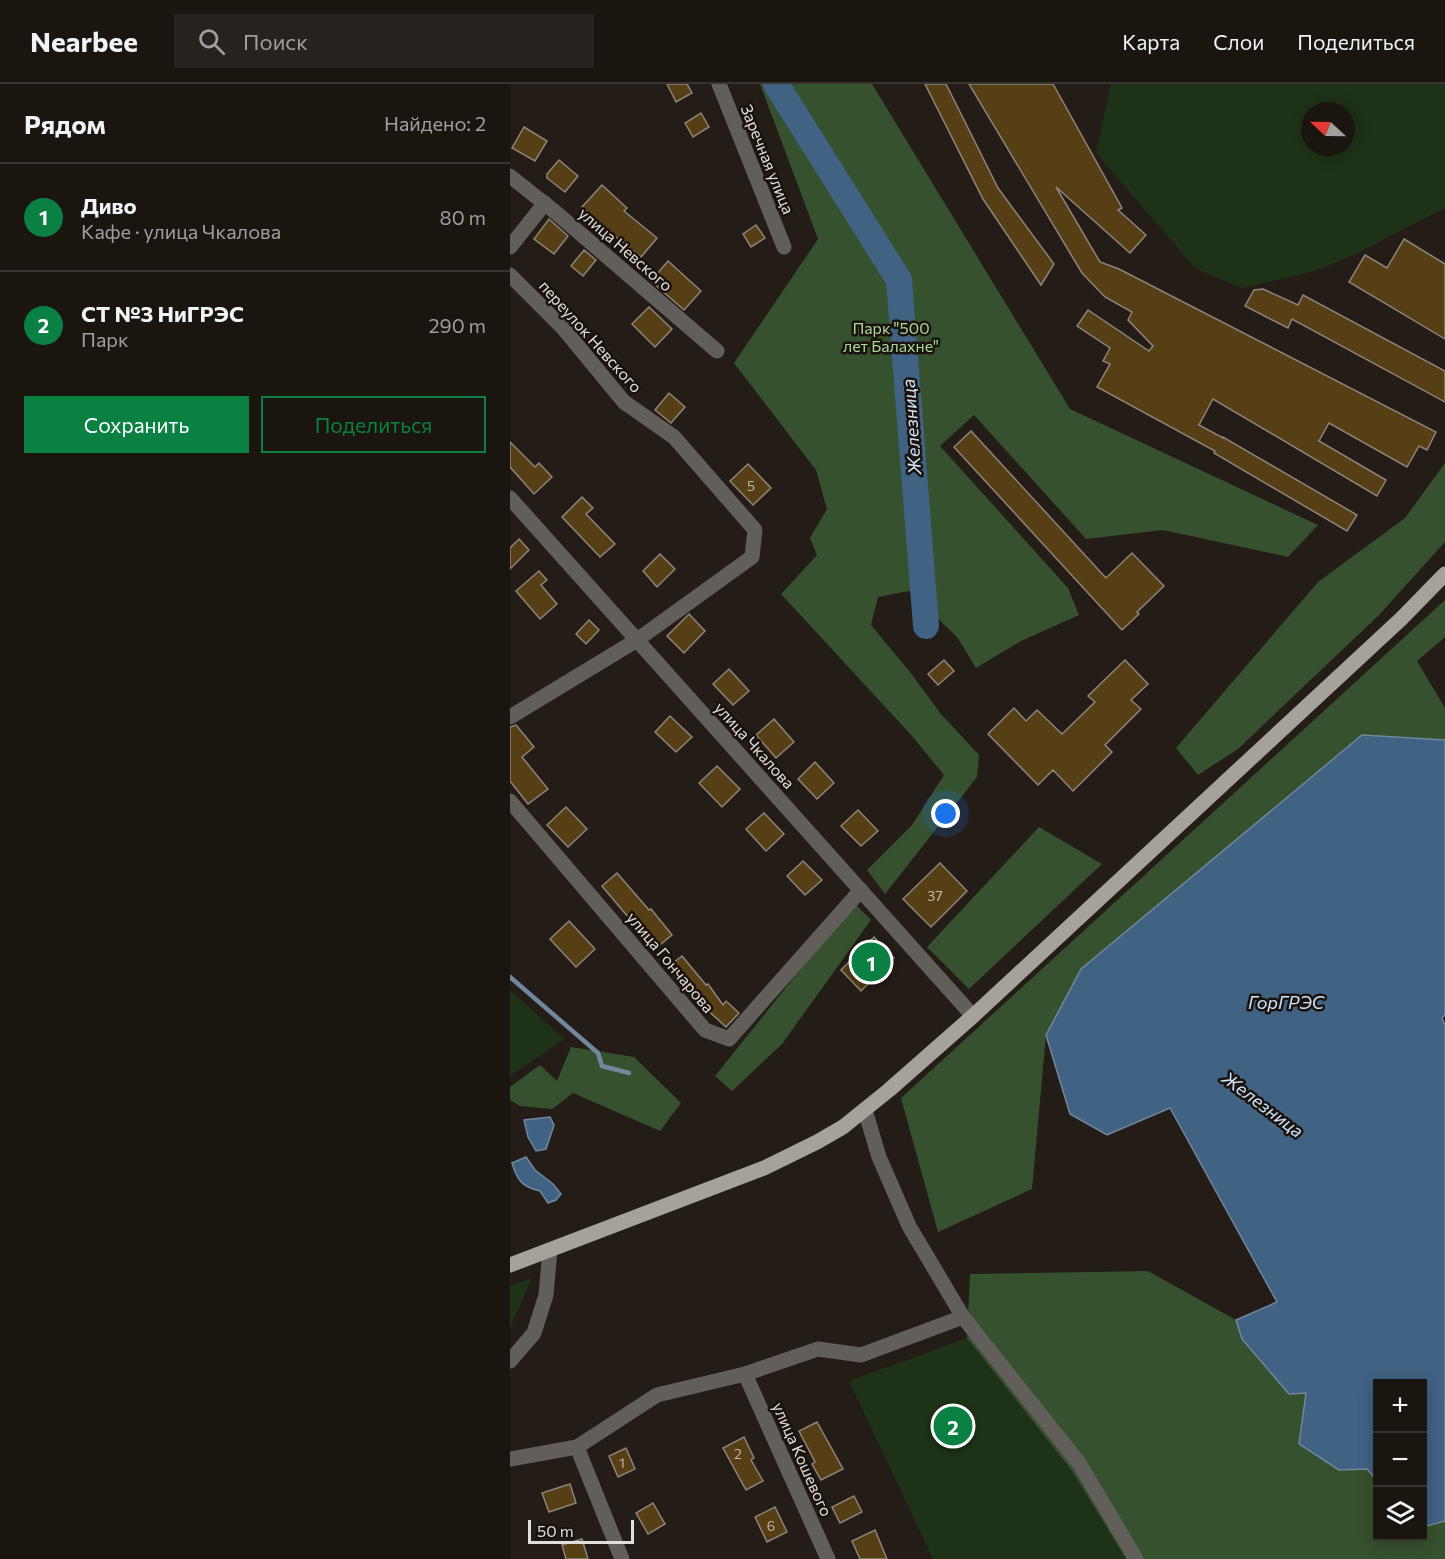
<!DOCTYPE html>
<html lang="ru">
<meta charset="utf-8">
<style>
:root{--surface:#1b1510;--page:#28221e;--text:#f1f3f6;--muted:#a09f9f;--line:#393430;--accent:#0b8043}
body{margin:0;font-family:Commissioner,sans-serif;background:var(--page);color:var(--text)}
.controls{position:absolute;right:18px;bottom:18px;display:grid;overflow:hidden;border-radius:0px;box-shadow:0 3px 15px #0003}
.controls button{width:54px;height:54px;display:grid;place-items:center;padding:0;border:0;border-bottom:2px solid var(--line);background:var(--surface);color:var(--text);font:30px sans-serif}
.compass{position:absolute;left:791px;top:18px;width:54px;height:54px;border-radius:50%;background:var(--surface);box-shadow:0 3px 15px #0003;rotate:292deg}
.scale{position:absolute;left:18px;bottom:15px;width:106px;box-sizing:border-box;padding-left:6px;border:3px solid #e4deda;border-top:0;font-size:16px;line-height:21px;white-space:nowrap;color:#e4deda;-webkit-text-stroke:4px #1a130d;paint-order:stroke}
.you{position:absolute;left:436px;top:730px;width:21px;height:21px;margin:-15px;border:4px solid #fff;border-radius:50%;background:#1a73e8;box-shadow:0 0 0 9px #1a73e833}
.badge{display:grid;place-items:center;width:39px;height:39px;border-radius:50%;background:var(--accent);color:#fff;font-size:20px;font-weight:700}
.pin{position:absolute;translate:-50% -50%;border:3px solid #fff;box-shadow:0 2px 6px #0006}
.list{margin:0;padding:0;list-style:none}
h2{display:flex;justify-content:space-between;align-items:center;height:78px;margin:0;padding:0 24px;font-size:26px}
h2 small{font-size:20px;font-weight:400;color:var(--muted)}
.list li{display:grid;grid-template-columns:39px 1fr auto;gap:18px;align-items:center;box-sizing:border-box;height:108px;padding:0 24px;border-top:2px solid var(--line)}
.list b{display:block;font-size:22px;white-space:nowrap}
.list p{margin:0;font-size:20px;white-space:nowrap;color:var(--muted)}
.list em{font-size:20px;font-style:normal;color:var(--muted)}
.actions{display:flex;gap:12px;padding:18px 24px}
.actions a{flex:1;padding:14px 0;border:2px solid var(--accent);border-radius:0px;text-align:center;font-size:21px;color:var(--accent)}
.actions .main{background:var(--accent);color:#fff}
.icon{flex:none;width:33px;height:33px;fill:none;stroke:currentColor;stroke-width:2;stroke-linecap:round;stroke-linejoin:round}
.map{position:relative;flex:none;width:935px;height:1475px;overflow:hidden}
header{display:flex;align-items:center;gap:36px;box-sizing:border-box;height:84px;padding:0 30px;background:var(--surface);border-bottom:2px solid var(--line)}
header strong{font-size:28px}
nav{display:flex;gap:33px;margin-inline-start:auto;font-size:21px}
.search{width:420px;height:54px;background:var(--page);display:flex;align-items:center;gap:15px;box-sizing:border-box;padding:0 21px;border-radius:0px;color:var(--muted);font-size:22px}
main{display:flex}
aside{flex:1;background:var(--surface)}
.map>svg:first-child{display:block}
</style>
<header>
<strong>Nearbee</strong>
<div class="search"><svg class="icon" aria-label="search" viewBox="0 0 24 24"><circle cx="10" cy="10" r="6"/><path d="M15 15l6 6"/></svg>Поиск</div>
<nav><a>Карта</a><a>Слои</a><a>Поделиться</a></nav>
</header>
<main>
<aside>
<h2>Рядом<small>Найдено: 2</small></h2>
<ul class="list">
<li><span class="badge">1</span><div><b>Диво</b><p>Кафе · улица Чкалова</p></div><em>80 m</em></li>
<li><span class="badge">2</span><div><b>СТ №3 НиГРЭС</b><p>Парк</p></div><em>290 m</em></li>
</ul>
<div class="actions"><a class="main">Сохранить</a><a>Поделиться</a></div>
</aside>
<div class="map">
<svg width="935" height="1475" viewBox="0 0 935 1475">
<rect width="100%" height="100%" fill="#241c16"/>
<g fill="#1e3217" fill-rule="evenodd">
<path d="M601,0H935V124L844,171L802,188L732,204L685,184L586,69ZM800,27H836V63H800Z"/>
<polygon points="0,906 54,955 0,992"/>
<polygon points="22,1194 0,1244 0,1202"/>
<polygon points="457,1254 562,1387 616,1475 423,1475 339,1297"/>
</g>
<g fill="#36512d">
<polygon points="250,0 362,0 560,325 808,441 778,473 653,446 576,455 464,331 430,362 558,504 569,531 511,557 466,584 447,553 399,507 368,513 361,541 400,588 431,630 469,671 467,693 375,810 357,786 402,741 434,691 402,652 271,510 307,471 300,454 317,425 306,386 224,279 308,155"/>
<polygon points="935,379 935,458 869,531 728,665 688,691 666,664 808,498 895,434"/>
<polygon points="935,516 935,553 907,577 935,624 935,656 852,652 571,885 536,951 522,1105 428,1148 391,1014"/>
<polygon points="529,743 592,780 459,905 417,863"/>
<polygon points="346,821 361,836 272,960 222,1007 205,992 306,866"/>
<polygon points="61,963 124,973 171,1019 150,1047 63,1009 42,1025 10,1022 0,1016 0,1003 30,981 47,997"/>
<polygon points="638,1187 726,1236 732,1255 796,1308 829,1386 857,1385 867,1397 868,1452 912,1452 913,1443 935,1437 935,1475 616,1475 562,1387 457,1254 460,1190"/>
</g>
<g fill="#406283" stroke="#71879d" stroke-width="1.5">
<polygon points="852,651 935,656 935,931 932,934 935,941 935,1437 913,1443 912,1300 868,1300 867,1397 857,1385 829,1386 789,1360 796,1309 779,1310 732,1255 726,1236 767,1218 660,1024 597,1051 560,1030 536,951 571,885"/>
<polygon points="40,1033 44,1041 36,1065 26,1067 18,1053 14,1036"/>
<path d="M16,1073L25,1086L43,1100L51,1110L46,1116L38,1119L30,1107C12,1103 7,1096 2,1079Z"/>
</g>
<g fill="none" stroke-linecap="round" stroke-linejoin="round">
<polyline stroke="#71879d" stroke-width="4.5" points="0,893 88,969 92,982 119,989"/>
<polyline stroke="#406283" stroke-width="26" points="266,0 389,196 416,542"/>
</g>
<g fill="#563f14" stroke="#8b857b" stroke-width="1.5">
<polygon points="157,0 177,0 182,9 166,18"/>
<polygon points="415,0 436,0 488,104 544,180 531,201 473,115"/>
<polygon points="459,0 543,0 612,124 608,126 636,151 620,169 546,103 590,178 609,185 926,348 917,366 909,362 897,383 819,339 809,357 876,396 867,412 703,315 689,341 713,354 713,353 847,431 837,447 704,369 705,367 587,303 600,280 593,277 600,264 567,242 578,226 639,267 643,262 618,236 622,228 595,213 572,189"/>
<polygon points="191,29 199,43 183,53 175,39"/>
<polygon points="14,43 37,57 25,77 2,64"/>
<polygon points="49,76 68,92 55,108 37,94 37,90"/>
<polygon points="92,101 117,124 114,127 147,154 131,173 97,146 72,123"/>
<polygon points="39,135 58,152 44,170 24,155"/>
<polygon points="246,141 255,154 241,163 233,150"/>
<polygon points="894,155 935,180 935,255 839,198 855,171 877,184"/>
<polygon points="74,166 86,176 73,192 61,182"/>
<polygon points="158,177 191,207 174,226 141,197"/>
<polygon points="753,205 788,221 793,211 935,287 935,318 782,235 778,244 735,222 744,206"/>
<polygon points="139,223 162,245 145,263 122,240"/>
<polygon points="159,309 175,323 161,339 145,326"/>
<polygon points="461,347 596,494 622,469 654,502 627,528 629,530 612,546 444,363"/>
<polygon points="0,358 25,383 29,379 42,393 24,410 0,383"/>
<polygon points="238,380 261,404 243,421 220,397"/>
<polygon points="72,413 83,424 76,430 105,460 90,473 52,433"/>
<polygon points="9,455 19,466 0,485 0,464"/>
<polygon points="150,470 165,485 147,503 133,487"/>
<polygon points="29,487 37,496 31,501 47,520 30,535 6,507"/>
<polygon points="179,530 195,547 174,569 157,552"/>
<polygon points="79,536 89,546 76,560 66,550"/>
<polygon points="434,576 444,587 428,601 418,590"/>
<polygon points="615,576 638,600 621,616 631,625 595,661 602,668 563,707 543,686 528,701 478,650 504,624 516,637 527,626 552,650 585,618 578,612"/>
<polygon points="219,585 239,607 223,621 203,600"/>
<polygon points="160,632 182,653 166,668 145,648"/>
<polygon points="264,635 284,658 266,674 246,651"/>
<polygon points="6,641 24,663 12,673 38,705 18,720 0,697 0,643"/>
<polygon points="305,678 324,699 307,715 288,695"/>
<polygon points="207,682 230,705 212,723 189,699"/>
<polygon points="56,723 77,745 58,763 37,741"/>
<polygon points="348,726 368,747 351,762 331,742"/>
<polygon points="254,729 274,750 256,767 236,745"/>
<polygon points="293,777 312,796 295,811 277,792"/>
<polygon points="430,779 457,807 421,843 393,815"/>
<polygon points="107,789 139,826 141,825 162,851 145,865 92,802"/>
<polygon points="59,837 85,865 66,883 40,855"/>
<polygon points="364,853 384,874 351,907 331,886"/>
<polygon points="172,872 196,901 198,900 213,921 216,917 229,929 216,943 192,921 191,922 171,896 170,897 158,883"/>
<polygon points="307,1338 333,1385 311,1396 302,1380 305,1378 289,1347"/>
<polygon points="234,1353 244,1374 241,1376 253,1397 236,1406 213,1364"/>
<polygon points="116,1364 125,1385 108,1393 99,1372"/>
<polygon points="60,1400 66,1419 39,1428 32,1409"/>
<polygon points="344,1412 352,1428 330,1439 322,1423"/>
<polygon points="143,1419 155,1440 138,1450 126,1429"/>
<polygon points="265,1423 277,1448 257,1458 245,1433"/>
<polygon points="365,1446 377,1475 350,1475 342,1457"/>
<polygon points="72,1455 78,1475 56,1475 52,1461"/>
</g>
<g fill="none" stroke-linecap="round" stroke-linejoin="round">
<g stroke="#625f5b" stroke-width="15">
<polyline points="209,0 274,163"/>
<polyline points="0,92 44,127 207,267"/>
<polyline points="0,163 35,119"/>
<polyline points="0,191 53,244 114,318 164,353 245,446 242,473 127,556 0,633"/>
<polyline points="0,414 463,932"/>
<polyline points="0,717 195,946 219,955 351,806"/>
<polyline points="453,1233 569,1379 626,1475"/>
<polyline points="0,1277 24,1249 36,1211 40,1166"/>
<polyline points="235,1290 318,1475"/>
<polyline points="67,1363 112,1475"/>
<polyline points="0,1375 67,1363 147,1311 235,1290 308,1265 351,1271 453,1233 399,1142 369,1073 355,1026"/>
</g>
<polyline stroke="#a7a299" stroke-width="15" points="0,1181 254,1084 307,1058 333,1043 379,1006 463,932 891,535 935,490"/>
</g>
<g text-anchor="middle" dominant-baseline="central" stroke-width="5" stroke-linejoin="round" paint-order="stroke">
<g font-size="14" fill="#c0b6a8">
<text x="241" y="401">5</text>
<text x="425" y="811">37</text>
<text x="228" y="1369">2</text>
<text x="112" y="1378">1</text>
<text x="261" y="1441">6</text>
</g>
<g font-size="16" fill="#e4deda" stroke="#1a130d">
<text transform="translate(258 75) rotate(68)">Заречная улица</text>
<text transform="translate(116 165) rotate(41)">улица Невского</text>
<text transform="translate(81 252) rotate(48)">переулок Невского</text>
<text transform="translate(245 661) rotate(48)">улица Чкалова</text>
<text transform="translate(161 878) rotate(50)">улица Гончарова</text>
<text transform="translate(293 1375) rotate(66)">улица Кошевого</text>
</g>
<g font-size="16" fill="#aad79a" stroke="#1a130d">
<text x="381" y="243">Парк "500<tspan x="381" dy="18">лет Балахне"</tspan></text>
</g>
<g font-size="18" font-style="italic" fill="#cfe5fb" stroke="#1a130d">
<text transform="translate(401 343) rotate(-94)">Железница</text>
<text x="776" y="918">ГорГРЭС</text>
<text transform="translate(753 1020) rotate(37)">Железница</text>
</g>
</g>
</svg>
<div class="controls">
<button>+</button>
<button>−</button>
<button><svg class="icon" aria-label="layers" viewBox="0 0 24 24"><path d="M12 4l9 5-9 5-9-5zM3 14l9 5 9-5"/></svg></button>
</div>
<svg class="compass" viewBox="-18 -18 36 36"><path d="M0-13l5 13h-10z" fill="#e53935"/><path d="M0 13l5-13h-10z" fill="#a09f9f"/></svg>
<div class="scale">50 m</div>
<div class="you"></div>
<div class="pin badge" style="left:361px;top:878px">1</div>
<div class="pin badge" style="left:443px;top:1342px">2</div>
</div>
</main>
